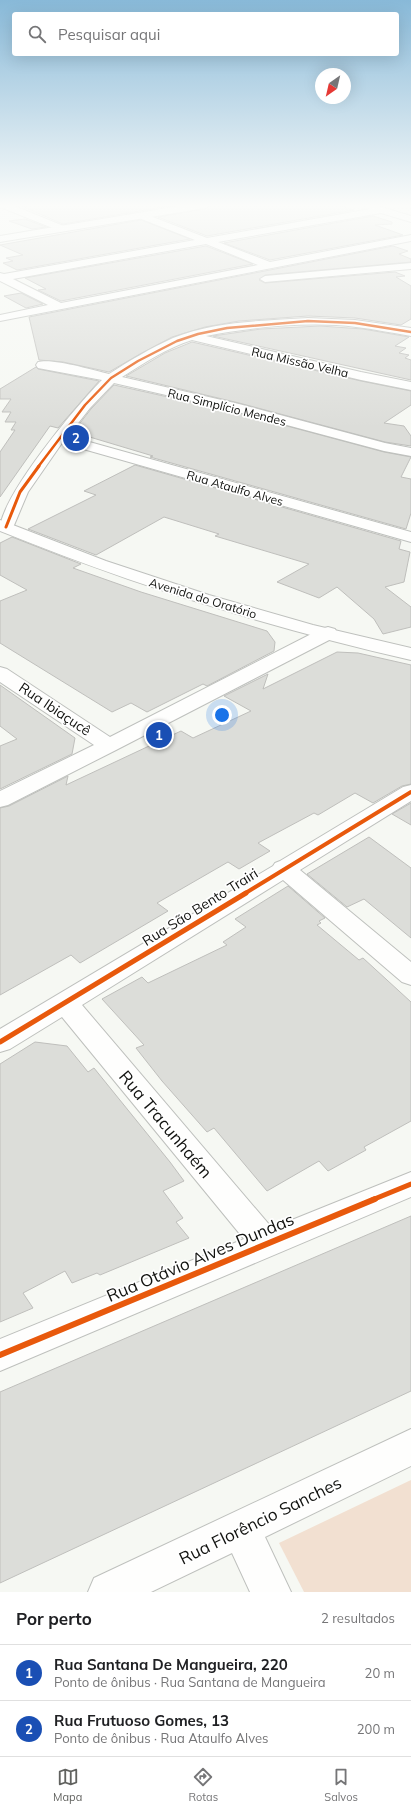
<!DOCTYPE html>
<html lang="pt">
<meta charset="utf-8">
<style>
:root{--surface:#fff;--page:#f2f2f2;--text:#202124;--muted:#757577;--line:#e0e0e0;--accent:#61625f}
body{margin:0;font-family:Mulish,sans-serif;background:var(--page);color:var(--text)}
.compass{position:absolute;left:315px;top:68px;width:36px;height:36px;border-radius:50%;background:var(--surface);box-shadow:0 4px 16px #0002;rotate:214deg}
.you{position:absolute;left:222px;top:715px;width:14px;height:14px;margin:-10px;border:3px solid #fff;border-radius:50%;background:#1a73e8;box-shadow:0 0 0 6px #1a73e833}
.badge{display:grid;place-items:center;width:26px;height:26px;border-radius:50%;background:var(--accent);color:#fff;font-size:13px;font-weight:700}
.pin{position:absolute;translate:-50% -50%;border:2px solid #fff;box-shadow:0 1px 4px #0006}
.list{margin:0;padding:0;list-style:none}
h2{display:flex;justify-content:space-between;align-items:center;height:52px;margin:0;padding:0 16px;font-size:17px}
h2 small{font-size:13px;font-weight:400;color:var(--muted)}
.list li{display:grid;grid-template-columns:26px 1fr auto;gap:12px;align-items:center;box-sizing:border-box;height:56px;padding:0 16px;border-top:1px solid var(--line)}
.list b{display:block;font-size:15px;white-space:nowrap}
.list p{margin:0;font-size:13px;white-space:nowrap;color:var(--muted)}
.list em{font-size:13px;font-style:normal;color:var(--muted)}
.icon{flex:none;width:22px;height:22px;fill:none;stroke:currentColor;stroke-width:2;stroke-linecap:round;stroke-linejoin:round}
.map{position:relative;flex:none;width:411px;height:1592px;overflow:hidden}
.search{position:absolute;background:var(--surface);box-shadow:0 4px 16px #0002;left:12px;right:12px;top:12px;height:44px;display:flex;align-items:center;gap:10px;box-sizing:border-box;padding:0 14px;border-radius:4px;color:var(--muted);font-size:15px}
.sheet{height:164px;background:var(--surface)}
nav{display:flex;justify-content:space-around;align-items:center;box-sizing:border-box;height:56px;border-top:1px solid var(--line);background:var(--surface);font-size:11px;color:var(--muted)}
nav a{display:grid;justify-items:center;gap:2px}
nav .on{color:var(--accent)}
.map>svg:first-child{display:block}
</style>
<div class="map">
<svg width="411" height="1592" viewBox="0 0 411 1592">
<rect width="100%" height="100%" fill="#f6f8f3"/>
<polygon fill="#f2e0d1" points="411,1480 411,1592 304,1592 279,1543"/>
<g fill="#dcddd9" stroke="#bfbfbc">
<polygon points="19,205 175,205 63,224"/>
<polygon points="210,205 338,205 354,210 207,236 158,217 205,209"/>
<polygon points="373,216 392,222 392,224 375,225 403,235 270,260 224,243"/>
<polygon points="25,219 46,227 32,229 9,221"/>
<polygon points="141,220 190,239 17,270 3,263 13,261 6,258 23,255 0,245"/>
<polygon points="206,246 253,264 61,301 38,290 46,289 25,278"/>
<polygon points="393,246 408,251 399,254 411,259 411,262 265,275 259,280 265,283 395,272 405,276 396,277 411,286 411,319 401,325 355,318 308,316 239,321 205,327 172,337 140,354 109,372 63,362 39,360 29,317"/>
<polygon points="21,293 43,304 26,308 4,296"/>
<polygon points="320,326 363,329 409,337 395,346 406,348 399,353 409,355 405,358 411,360 411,380 213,336 261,329"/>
<polygon points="192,342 361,381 411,391 411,405 384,423 404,426 411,436 411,446 385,442 239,403 126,376 165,353"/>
<polygon points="36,367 38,369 99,381 58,428 50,426 0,497 0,452 15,430 11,430 16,422 5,422 11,412 2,412 11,399 0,399 0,389"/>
<polygon points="114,385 231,411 384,452 411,457 401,477 411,479 411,513 406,529 150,457 153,456 73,432 91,409"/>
<polygon points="135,465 401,541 399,549 410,552 404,582 385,587 411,607 411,627 383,634 374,619 337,587 319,598 277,582 309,564 215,536 219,534 164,517 96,555 28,529 96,495 84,491"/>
<polygon points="12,537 81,564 73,568 141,592 267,631 275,642 274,651 207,686 203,684 147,712 131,703 112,712 0,643 0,601 27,590 0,575 0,543"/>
<polygon points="337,652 358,653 411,665 411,784 402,786 373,803 355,793 318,815 314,813 258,843 270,851 239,869 228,862 157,903 168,911 80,963 71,955 0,995 0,808 9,806 68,776 66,785 181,731 193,738 251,711 224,696 268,674 263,689"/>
<polygon points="0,685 75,738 72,754 0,789 0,746 17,739 0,726"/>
<polygon points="411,803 411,825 392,814"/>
<polygon points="369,837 411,868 411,938 364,899 347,907 307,874"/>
<polygon points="288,886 325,918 319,921 321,923 317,925 359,960 363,958 411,1002 411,1121 364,1147 366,1150 328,1171 319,1161 267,1191 214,1128 207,1132 162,1081 136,1048 144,1045 102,999 142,977 148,983 227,945 223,942 246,927 235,919"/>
<polygon points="35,1042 67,1046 88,1072 94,1068 170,1162 184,1181 163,1191 183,1218 176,1222 189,1238 100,1275 97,1273 72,1283 65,1271 23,1293 33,1308 0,1322 0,1064"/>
<polygon points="411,1216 411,1391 0,1583 0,1392"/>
</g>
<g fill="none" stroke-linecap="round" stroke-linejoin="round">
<g stroke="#bec0bd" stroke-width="2">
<g id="street">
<polygon points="0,205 12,205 66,227 68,229 66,231 60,231 0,207"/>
<path d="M364,205H375L411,216V222L381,213L218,242L270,262L411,235V241L0,321V315L48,305L0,281V273L4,274L195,240L139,218L137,216L139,214H145L207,238L370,209L365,208ZM206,244L258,265L61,303L13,279Z"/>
<polygon points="411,263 411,269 265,282 260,279 265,276"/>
<path d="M308,318L355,320L411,328V336C393,333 374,329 356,327C311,321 250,327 206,336L361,372L411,382V390L361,380L192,340C167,348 144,363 122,377L239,404L385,443L411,448V456L384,451L231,410L114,383L90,408L68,436L411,532V542L62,443L28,492L12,530L6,532L0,530C0,497 77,405 102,380L38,368L36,365L38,362C53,358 92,370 109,374C129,361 151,348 173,338C215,321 263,321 308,318Z"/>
<polygon points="328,627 335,629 337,633 335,637 116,750 8,805 0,807 0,791 94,745 0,682 0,667 7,669 110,737 321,629"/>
<polygon points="411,785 411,801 300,870 411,962 411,985 402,982 283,880 82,1005 272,1228 411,1172 411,1197 0,1371 0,1339 244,1239 62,1017 10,1049 0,1052 0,1029 273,866 275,863 280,861 403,787"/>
<polygon points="411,1429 411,1466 265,1537 291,1592 250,1592 232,1553 151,1592 88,1592 94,1578"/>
</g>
</g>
<g stroke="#bec0bd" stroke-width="2">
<g id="secondary">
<polygon points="186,205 209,205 205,208 0,242 0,236"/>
<path d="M0,520L106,561L209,595L313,625L411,648V660C270,628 134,585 0,531Z"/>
</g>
</g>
<use href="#street" fill="#fefefd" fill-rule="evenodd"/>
<use href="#secondary" fill="#fefefd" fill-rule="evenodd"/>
<g stroke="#fff" stroke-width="4">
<polyline id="cycleway-far4" points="38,467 85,405 111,378 138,361 177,341 198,334 227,328 308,321 355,323 411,332"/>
</g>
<g stroke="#fff" stroke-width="5">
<polyline id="cycleway-far3" points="6,527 20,492 39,466"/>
</g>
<g stroke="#fff" stroke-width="6">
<polyline id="cycleway-far2" points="244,894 411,792"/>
</g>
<g stroke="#fff" stroke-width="8">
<g id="cycleway-far1">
<polyline points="0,1042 246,893"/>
<polyline points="372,1200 411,1184"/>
</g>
</g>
<g stroke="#fff" stroke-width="9">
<polyline id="cycleway" points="0,1355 375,1199"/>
</g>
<use href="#cycleway-far4" stroke="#e8590c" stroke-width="2.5"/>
<use href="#cycleway-far3" stroke="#e8590c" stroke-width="3"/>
<use href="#cycleway-far2" stroke="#e8590c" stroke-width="4"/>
<use href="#cycleway-far1" stroke="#e8590c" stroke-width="5"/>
<use href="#cycleway" stroke="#e8590c" stroke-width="6"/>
</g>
<linearGradient id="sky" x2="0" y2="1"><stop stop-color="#88b9d8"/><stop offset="0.48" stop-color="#fbfcfa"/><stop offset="1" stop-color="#fbfcfa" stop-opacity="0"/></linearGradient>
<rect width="411" height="428" fill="url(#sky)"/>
<g text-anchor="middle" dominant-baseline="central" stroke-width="3.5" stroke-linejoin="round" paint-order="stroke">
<g font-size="12" fill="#11120f" stroke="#fff">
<text transform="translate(300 362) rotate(13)">Rua Missão Velha</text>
<text transform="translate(227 407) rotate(14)">Rua Simplício Mendes</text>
<text transform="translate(235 488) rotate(16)">Rua Ataulfo Alves</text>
<text transform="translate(203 598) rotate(17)">Avenida do Oratório</text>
</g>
<g font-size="14" fill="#11120f" stroke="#fff">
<text transform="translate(55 709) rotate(34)">Rua Ibiaçucê</text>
<text transform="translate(200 907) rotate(-32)">Rua São Bento Trairi</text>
</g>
<g font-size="17" fill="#11120f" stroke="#fff">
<text transform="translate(166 1124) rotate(50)">Rua Tracunhaém</text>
<text transform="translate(200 1257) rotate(-23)">Rua Otávio Alves Dundas</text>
<text transform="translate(260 1520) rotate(-26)">Rua Florêncio Sanches</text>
</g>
</g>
</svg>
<svg class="compass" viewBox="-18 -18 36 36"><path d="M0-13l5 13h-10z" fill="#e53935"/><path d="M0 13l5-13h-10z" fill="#757577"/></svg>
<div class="you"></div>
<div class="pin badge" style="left:159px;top:735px;background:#1a4fb4">1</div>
<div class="pin badge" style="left:76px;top:438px;background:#1a4fb4">2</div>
<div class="search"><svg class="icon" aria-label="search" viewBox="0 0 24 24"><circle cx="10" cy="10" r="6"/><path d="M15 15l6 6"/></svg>Pesquisar aqui</div>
</div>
<section class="sheet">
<h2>Por perto<small>2 resultados</small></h2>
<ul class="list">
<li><span class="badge" style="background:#1a4fb4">1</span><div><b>Rua Santana De Mangueira, 220</b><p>Ponto de ônibus · Rua Santana de Mangueira</p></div><em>20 m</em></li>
<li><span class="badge" style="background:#1a4fb4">2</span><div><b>Rua Frutuoso Gomes, 13</b><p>Ponto de ônibus · Rua Ataulfo Alves</p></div><em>200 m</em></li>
</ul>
</section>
<nav>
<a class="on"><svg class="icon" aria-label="map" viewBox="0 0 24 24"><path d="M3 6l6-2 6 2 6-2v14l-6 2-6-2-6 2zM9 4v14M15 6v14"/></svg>Mapa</a>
<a><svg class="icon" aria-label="directions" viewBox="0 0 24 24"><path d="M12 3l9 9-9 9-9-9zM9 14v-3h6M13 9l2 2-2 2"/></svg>Rotas</a>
<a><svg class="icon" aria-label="saved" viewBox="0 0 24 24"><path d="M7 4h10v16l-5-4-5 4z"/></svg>Salvos</a>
</nav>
